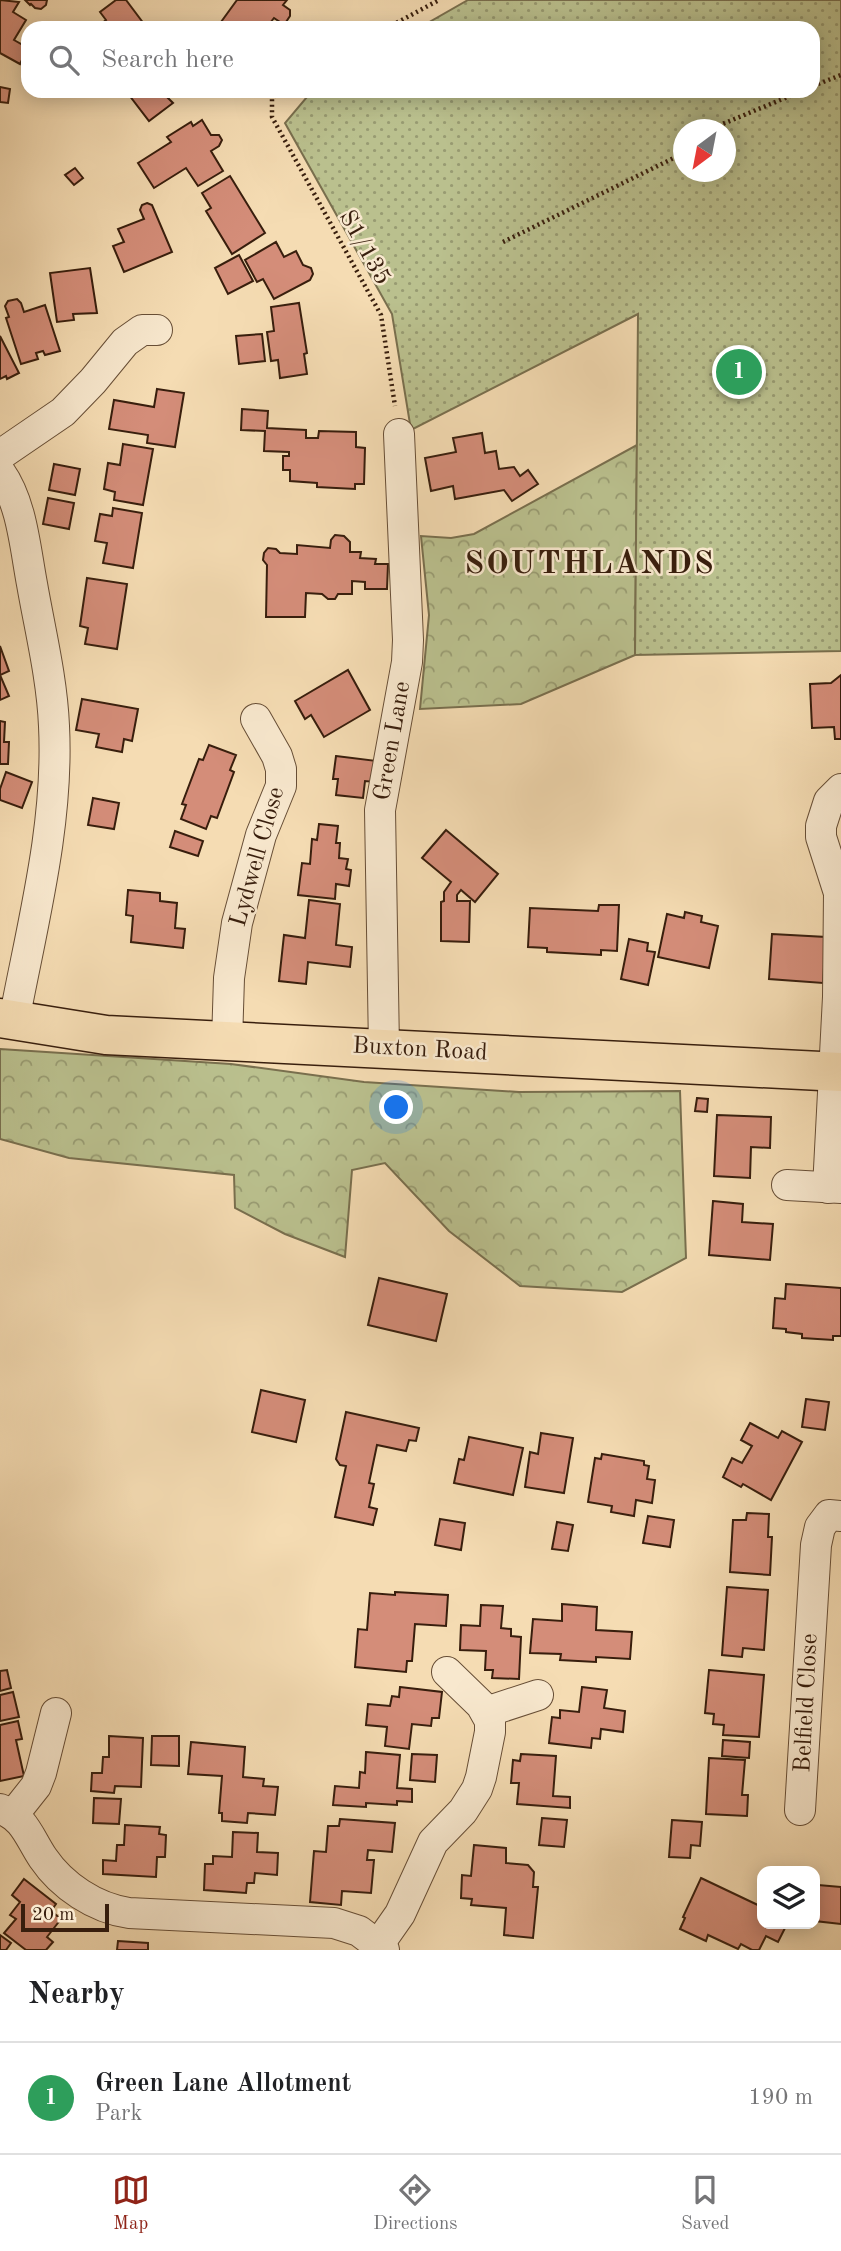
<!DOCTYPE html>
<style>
:root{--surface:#fff;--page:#f2f2f2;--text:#202124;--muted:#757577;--line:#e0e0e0;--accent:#8f2418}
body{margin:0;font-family:"Old Standard TT",serif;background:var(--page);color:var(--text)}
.controls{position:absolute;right:21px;bottom:21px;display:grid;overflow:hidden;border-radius:14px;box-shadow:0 4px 18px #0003}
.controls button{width:63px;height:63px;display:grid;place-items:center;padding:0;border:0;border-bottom:2px solid var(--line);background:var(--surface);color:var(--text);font:35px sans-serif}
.compass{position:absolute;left:673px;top:119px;width:63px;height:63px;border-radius:50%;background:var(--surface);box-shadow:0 4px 18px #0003;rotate:212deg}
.scale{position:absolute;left:21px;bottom:18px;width:88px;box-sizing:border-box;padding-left:7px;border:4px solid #381e0d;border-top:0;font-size:19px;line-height:24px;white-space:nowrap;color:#381e0d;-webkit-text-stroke:5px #f8e8ce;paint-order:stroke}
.you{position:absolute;left:397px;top:1108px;width:24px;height:24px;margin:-18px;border:5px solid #fff;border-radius:50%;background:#1a73e8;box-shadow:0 0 0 10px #1a73e833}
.badge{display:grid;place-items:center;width:46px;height:46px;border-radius:50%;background:var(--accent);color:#fff;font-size:23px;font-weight:700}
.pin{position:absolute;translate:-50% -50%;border:4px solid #fff;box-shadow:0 2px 7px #0006}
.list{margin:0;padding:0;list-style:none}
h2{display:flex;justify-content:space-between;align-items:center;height:91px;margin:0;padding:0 28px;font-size:30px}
h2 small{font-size:23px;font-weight:400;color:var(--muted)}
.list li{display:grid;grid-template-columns:46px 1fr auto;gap:21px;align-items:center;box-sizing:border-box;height:112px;padding:0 28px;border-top:2px solid var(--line)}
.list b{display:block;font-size:26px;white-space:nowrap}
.list p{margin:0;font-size:23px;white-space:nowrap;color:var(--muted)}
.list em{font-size:23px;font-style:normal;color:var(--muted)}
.icon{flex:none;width:38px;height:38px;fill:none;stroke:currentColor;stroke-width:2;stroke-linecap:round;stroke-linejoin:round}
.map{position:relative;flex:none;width:841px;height:1950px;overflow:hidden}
.search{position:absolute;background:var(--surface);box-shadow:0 4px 18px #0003;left:21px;right:21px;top:21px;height:77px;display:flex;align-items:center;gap:18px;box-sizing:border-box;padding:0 24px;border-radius:21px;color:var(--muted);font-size:26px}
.sheet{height:203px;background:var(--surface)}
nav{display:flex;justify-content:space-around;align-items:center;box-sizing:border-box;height:98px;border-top:2px solid var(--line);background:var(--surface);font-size:19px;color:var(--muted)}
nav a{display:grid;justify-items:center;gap:4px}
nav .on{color:var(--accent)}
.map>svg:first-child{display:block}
</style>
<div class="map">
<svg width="841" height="1950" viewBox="0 0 841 1950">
<defs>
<pattern id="forest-crowns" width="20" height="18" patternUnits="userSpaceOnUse" patternTransform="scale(1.75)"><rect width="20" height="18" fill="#bac08e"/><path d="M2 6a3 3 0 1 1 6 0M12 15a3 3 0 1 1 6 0" fill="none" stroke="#989b72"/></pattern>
<pattern id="garden-dots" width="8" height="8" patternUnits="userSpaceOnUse" patternTransform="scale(1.75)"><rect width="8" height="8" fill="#bac08e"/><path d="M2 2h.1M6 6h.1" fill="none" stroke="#989b72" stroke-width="1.8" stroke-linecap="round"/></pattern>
</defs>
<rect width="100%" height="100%" fill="#f5dcb3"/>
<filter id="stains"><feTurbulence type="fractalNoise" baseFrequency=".00286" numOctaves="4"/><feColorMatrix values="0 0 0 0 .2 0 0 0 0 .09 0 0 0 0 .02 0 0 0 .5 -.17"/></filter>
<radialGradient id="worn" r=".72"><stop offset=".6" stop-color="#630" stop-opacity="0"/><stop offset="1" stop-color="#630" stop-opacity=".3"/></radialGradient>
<g fill="url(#forest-crowns)" stroke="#796f4e" stroke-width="2">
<polygon points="637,445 635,655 521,704 420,709 429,615 421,536 451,538 474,534"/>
<polygon points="0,1049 231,1064 364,1082 519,1092 680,1091 686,1258 622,1292 520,1286 449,1231 385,1163 352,1170 345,1257 285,1234 235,1208 234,1175 69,1158 0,1139"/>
</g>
<path fill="url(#garden-dots)" stroke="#796f4e" stroke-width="2" fill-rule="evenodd" d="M468,0H841V651L635,655L638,314L411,430L392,314L285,123L312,91H813V28H419ZM684,130H726V172H684Z"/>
<g fill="#d48d79" stroke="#381e0d" stroke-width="2">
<polygon points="0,0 19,2 13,12 26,20 14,40 28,48 20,64 0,53"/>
<polygon points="25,0 47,0 46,5 41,9 35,8 31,4 30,5"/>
<polygon points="116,0 126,0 147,28 96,28 106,20 100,12"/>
<polygon points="237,0 287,0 283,5 290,10 290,16 286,22 280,22 274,18 266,28 229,28 221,22"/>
<polygon points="0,87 10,89 8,103 0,102"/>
<polygon points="126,91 175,91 167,97 173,103 149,121"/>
<polygon points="202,120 211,135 219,135 222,140 219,146 211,151 223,171 198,186 186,168 154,188 138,163 171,142 167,137 191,122 193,126"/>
<polygon points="75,168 83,178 74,185 65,175"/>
<polygon points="230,176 265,233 232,254 206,211 211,208 202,193"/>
<polygon points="147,203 152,205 172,252 124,272 113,246 124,242 118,229 144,219 140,210 142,205"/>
<polygon points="276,242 284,257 296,251 303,265 311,268 313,274 310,280 274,299 263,279 257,282 245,260"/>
<polygon points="239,255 253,281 228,294 215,268"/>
<polygon points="90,268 97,313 73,314 74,320 57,322 50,273"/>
<polygon points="17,299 21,303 24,312 45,305 60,351 45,355 43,351 36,353 38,359 21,364 6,318 9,317 5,306 8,301"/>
<polygon points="299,303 307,353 304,354 307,374 280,378 278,360 271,361 267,332 274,331 271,307"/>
<polygon points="262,334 265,361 239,364 236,336"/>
<polygon points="0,336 19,373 7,379 6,376 0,379"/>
<polygon points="157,389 184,393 175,447 147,443 148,435 109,429 114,400 154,407"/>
<polygon points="242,409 268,411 267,428 306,430 306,438 318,438 319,431 356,432 356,447 365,448 364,484 355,484 355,489 317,487 317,483 290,481 290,470 283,470 283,456 289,456 289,452 264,451 265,431 241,430"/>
<polygon points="482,433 485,453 496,451 499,469 514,467 520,476 528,470 538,484 512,501 504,490 455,499 453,486 431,491 425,458 456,452 453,438"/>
<polygon points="123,444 153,449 143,505 114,500 115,492 104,489 108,463 120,465"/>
<polygon points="54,464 80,469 75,495 49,490"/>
<polygon points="48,498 74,503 69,529 43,524"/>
<polygon points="113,508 142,513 133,568 103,563 107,543 95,541 100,514 112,516"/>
<polygon points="335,535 344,536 350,542 350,552 361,552 360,558 376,559 375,564 388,564 387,589 365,589 365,582 352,581 352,594 338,594 335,599 328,599 322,594 306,593 305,617 266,617 267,565 263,560 264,553 268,548 276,549 280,553 297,554 297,545 330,548 331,540"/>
<polygon points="87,578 127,584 117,649 85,644 88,628 80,626"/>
<polygon points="0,646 9,671 0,675 9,696 0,700"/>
<polygon points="348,670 370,710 324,737 311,715 305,719 295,701"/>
<polygon points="841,675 841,739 835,739 834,727 812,728 810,684 831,683"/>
<polygon points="82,699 138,709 132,741 124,739 122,752 96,747 99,734 76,730"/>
<polygon points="0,721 5,722 4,742 9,742 8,764 0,764"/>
<polygon points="209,745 236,755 230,770 234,772 217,818 211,816 206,829 181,819 186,805 182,804 199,759 203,760"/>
<polygon points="336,756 377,761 375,782 365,781 363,798 336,795 338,779 333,779"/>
<polygon points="6,772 32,782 22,808 0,800 0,789"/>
<polygon points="93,798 119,803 114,829 88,825"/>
<polygon points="319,824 338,826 336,843 340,843 339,858 348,859 346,869 351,870 349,886 336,884 335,899 298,895 302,863 310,864 312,839 317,840"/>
<polygon points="446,830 498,874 475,902 461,890 457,895 457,901 470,901 469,942 441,941 441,902 444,901 444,892 451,882 422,858"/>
<polygon points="175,831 203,841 198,856 170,847"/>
<polygon points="128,890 160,893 160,901 177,903 175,928 185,929 183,948 131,942 133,916 126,915"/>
<polygon points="309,900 340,904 336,945 352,947 350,967 308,962 306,984 279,981 284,935 305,938"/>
<polygon points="599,905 619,905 617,951 601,950 601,955 547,952 547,948 528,947 530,908 598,911"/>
<polygon points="685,912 702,916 701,922 718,926 709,968 658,957 667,914 684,918"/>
<polygon points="772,934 826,937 823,983 769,979"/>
<polygon points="629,939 648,943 647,951 655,952 648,985 621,979"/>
<polygon points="697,1098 708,1099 707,1112 695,1111"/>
<polygon points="717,1115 771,1117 770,1148 751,1147 750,1178 714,1176"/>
<polygon points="713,1201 743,1204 742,1222 773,1224 770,1260 709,1255"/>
<polygon points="379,1278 447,1294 436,1341 368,1325"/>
<polygon points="786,1284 841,1288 841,1336 833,1336 833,1340 802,1338 802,1334 786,1332 786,1329 773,1328 775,1298 785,1299"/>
<polygon points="261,1390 305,1400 296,1442 252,1432"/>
<polygon points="806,1399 829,1402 825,1430 802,1427"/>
<polygon points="346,1412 419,1428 416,1441 409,1440 406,1451 377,1445 369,1483 374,1484 369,1507 377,1509 373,1525 335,1517 346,1466 340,1465 336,1459"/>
<polygon points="750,1423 778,1438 782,1431 802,1442 771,1500 743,1484 741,1487 723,1477 732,1458 742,1463 752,1446 741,1440"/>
<polygon points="541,1433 573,1438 564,1493 525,1487 530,1452 538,1454"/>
<polygon points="469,1437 523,1448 513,1495 454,1483 459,1459 464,1460"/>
<polygon points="602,1454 644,1461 644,1465 649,1466 647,1479 655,1480 652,1503 636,1500 634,1516 611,1512 612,1506 588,1502 595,1458 601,1459"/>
<polygon points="747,1513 769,1514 768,1537 772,1537 770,1575 730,1572 733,1520 746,1520"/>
<polygon points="648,1516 674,1520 670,1547 643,1543"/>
<polygon points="440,1519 465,1523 461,1550 435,1545"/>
<polygon points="557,1522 573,1525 568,1551 552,1549"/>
<polygon points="727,1587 768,1590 764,1650 743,1648 742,1657 722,1655"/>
<polygon points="395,1592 448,1595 446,1626 415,1624 412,1661 407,1661 406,1672 355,1667 358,1629 367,1630 370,1593 395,1595"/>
<polygon points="562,1604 597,1607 596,1630 632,1632 630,1659 596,1657 596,1662 560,1660 561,1654 530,1653 533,1619 562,1621"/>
<polygon points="481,1605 503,1606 501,1628 511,1629 511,1636 521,1637 519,1679 492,1678 493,1670 485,1670 486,1651 460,1650 461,1625 480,1626"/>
<polygon points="7,1670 11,1688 0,1691 0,1671"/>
<polygon points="709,1670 764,1675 759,1737 723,1735 724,1725 713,1724 714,1714 705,1713"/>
<polygon points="400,1687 442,1692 439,1718 432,1718 431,1726 412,1724 409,1749 385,1746 387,1727 366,1725 368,1704 390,1706 392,1696 399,1697"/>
<polygon points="582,1687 607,1690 604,1708 625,1711 623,1732 601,1729 600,1739 592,1738 591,1748 549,1743 552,1717 560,1718 560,1710 579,1712"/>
<polygon points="13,1692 19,1717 0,1721 0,1695"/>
<polygon points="18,1721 22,1739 16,1740 24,1776 0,1781 0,1725"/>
<polygon points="109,1736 143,1738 141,1787 115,1786 114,1793 91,1791 92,1773 102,1773 103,1757 109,1757"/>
<polygon points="152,1736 179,1736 179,1766 151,1765"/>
<polygon points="723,1740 750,1742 749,1758 722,1756"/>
<polygon points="191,1742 245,1747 243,1777 264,1779 263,1786 278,1787 275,1815 248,1813 247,1823 222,1821 222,1813 219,1813 222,1776 188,1774"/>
<polygon points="366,1752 400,1755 397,1788 412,1789 412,1802 397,1801 397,1805 366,1803 366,1807 333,1805 335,1786 359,1788 360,1772 365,1773"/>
<polygon points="412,1754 437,1755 435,1782 410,1780"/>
<polygon points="521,1754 556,1756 553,1796 570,1797 570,1808 517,1804 519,1783 511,1783 513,1760 520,1761"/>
<polygon points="709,1758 745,1760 742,1795 748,1795 747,1816 706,1814"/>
<polygon points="94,1798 121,1799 119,1824 93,1823"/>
<polygon points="542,1818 567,1820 564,1847 539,1845"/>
<polygon points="340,1819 395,1823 392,1852 368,1850 367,1860 374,1860 371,1893 342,1891 341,1905 310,1902 314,1851 326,1852 328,1826 339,1826"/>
<polygon points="672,1820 702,1822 700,1846 691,1845 690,1858 669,1857"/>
<polygon points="125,1825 160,1827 159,1834 166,1835 165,1857 157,1857 156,1877 103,1874 103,1860 116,1861 117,1845 124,1845"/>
<polygon points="233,1832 258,1833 257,1852 278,1853 277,1875 255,1873 254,1883 247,1883 246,1893 204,1890 205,1864 213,1864 213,1856 232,1857"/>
<polygon points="474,1845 506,1848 506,1863 528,1865 534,1872 533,1887 538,1887 533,1938 504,1935 506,1908 471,1905 472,1899 461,1898 462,1875 471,1876"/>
<polygon points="701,1878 762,1907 762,1924 780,1924 786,1926 778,1942 766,1936 759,1950 752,1950 741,1944 738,1949 708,1935 706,1941 680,1929 685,1918 683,1917"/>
<polygon points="24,1879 56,1904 51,1911 61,1919 47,1937 53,1942 46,1950 26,1950 4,1933 16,1919 10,1915 20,1902 12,1895"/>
<polygon points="818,1885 841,1887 841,1924 815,1921"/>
<polygon points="0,1935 11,1943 6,1950 0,1950"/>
<polygon points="118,1941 148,1943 148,1950 117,1950"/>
</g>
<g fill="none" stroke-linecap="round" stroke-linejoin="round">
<g stroke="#674e36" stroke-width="32">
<g id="minor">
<polyline points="0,455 63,412 93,381 125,342 142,330 157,330"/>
<path d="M0,472C22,503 25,547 32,584C40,630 52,678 54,726C59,825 32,925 14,1021"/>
<polyline points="227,1042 229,978 237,923 261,835 281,786 281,769 277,756 256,719"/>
<polyline points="384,1048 380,810 407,662 408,640 399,434"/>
<polyline points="787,1185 841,1188"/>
<polyline points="828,1188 838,997 839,893 821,837 821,826 829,801 841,789"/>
<polyline points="486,1712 538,1695"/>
<path d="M0,1809C24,1816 30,1839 43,1858C62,1886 95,1908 129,1913L334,1923L359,1931L384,1950"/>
<polyline points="800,1810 816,1545 820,1527 829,1515 841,1516"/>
<polyline points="13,1815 36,1786 41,1773 56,1713"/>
<polyline points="379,1944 400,1914 433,1842 463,1811 477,1789 481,1777 490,1732 490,1721 481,1705 447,1672"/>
</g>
</g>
<g stroke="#381e0d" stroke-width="41">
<polyline id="highway" points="0,1018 106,1035 841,1072"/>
</g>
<g stroke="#381e0d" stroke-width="4.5" stroke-dasharray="2 3.5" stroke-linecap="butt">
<polyline points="387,28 439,0"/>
<polyline points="813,86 841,75"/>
<polyline points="279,91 272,99 272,117 381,315 395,406"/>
<polyline points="708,130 802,91"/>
<polyline points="503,242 684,153"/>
</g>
<use href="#minor" stroke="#f8e8ce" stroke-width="30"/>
<use href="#highway" stroke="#f5dcb3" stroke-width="38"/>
</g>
<g text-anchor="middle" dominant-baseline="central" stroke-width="5" stroke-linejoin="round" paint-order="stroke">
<g font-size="24" fill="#381e0d" stroke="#f8e8ce">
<text transform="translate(364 248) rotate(61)">S1/135</text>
<text transform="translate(393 741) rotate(-80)">Green Lane</text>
<text transform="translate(258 857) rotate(-74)">Lydwell Close</text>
<text transform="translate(420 1050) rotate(3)">Buxton Road</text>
<text transform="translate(807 1703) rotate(-87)">Belfield Close</text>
</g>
<g font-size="32" font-weight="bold" letter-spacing="2" fill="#381e0d" stroke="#f8e8ce">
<text x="590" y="565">SOUTHLANDS</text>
</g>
</g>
<rect width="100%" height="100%" filter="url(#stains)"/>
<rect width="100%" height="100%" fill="url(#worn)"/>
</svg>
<div class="controls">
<button><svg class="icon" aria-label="layers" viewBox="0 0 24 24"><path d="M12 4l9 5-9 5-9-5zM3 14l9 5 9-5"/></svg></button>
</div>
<svg class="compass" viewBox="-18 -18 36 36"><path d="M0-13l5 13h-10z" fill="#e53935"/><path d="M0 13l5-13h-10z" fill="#757577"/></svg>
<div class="scale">20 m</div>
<div class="you"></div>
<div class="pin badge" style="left:739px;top:372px;background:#2e9e5b">1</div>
<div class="search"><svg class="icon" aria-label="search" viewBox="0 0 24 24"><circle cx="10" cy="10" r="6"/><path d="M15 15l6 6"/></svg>Search here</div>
</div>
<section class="sheet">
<h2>Nearby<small></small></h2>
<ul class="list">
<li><span class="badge" style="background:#2e9e5b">1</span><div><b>Green Lane Allotment</b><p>Park</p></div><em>190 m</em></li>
</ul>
</section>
<nav>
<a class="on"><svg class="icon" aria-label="map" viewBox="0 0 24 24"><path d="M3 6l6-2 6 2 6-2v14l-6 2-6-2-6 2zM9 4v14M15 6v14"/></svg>Map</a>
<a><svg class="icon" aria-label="directions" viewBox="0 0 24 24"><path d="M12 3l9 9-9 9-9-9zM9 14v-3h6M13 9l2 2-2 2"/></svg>Directions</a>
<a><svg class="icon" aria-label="saved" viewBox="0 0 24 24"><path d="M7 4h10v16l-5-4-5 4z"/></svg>Saved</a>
</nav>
